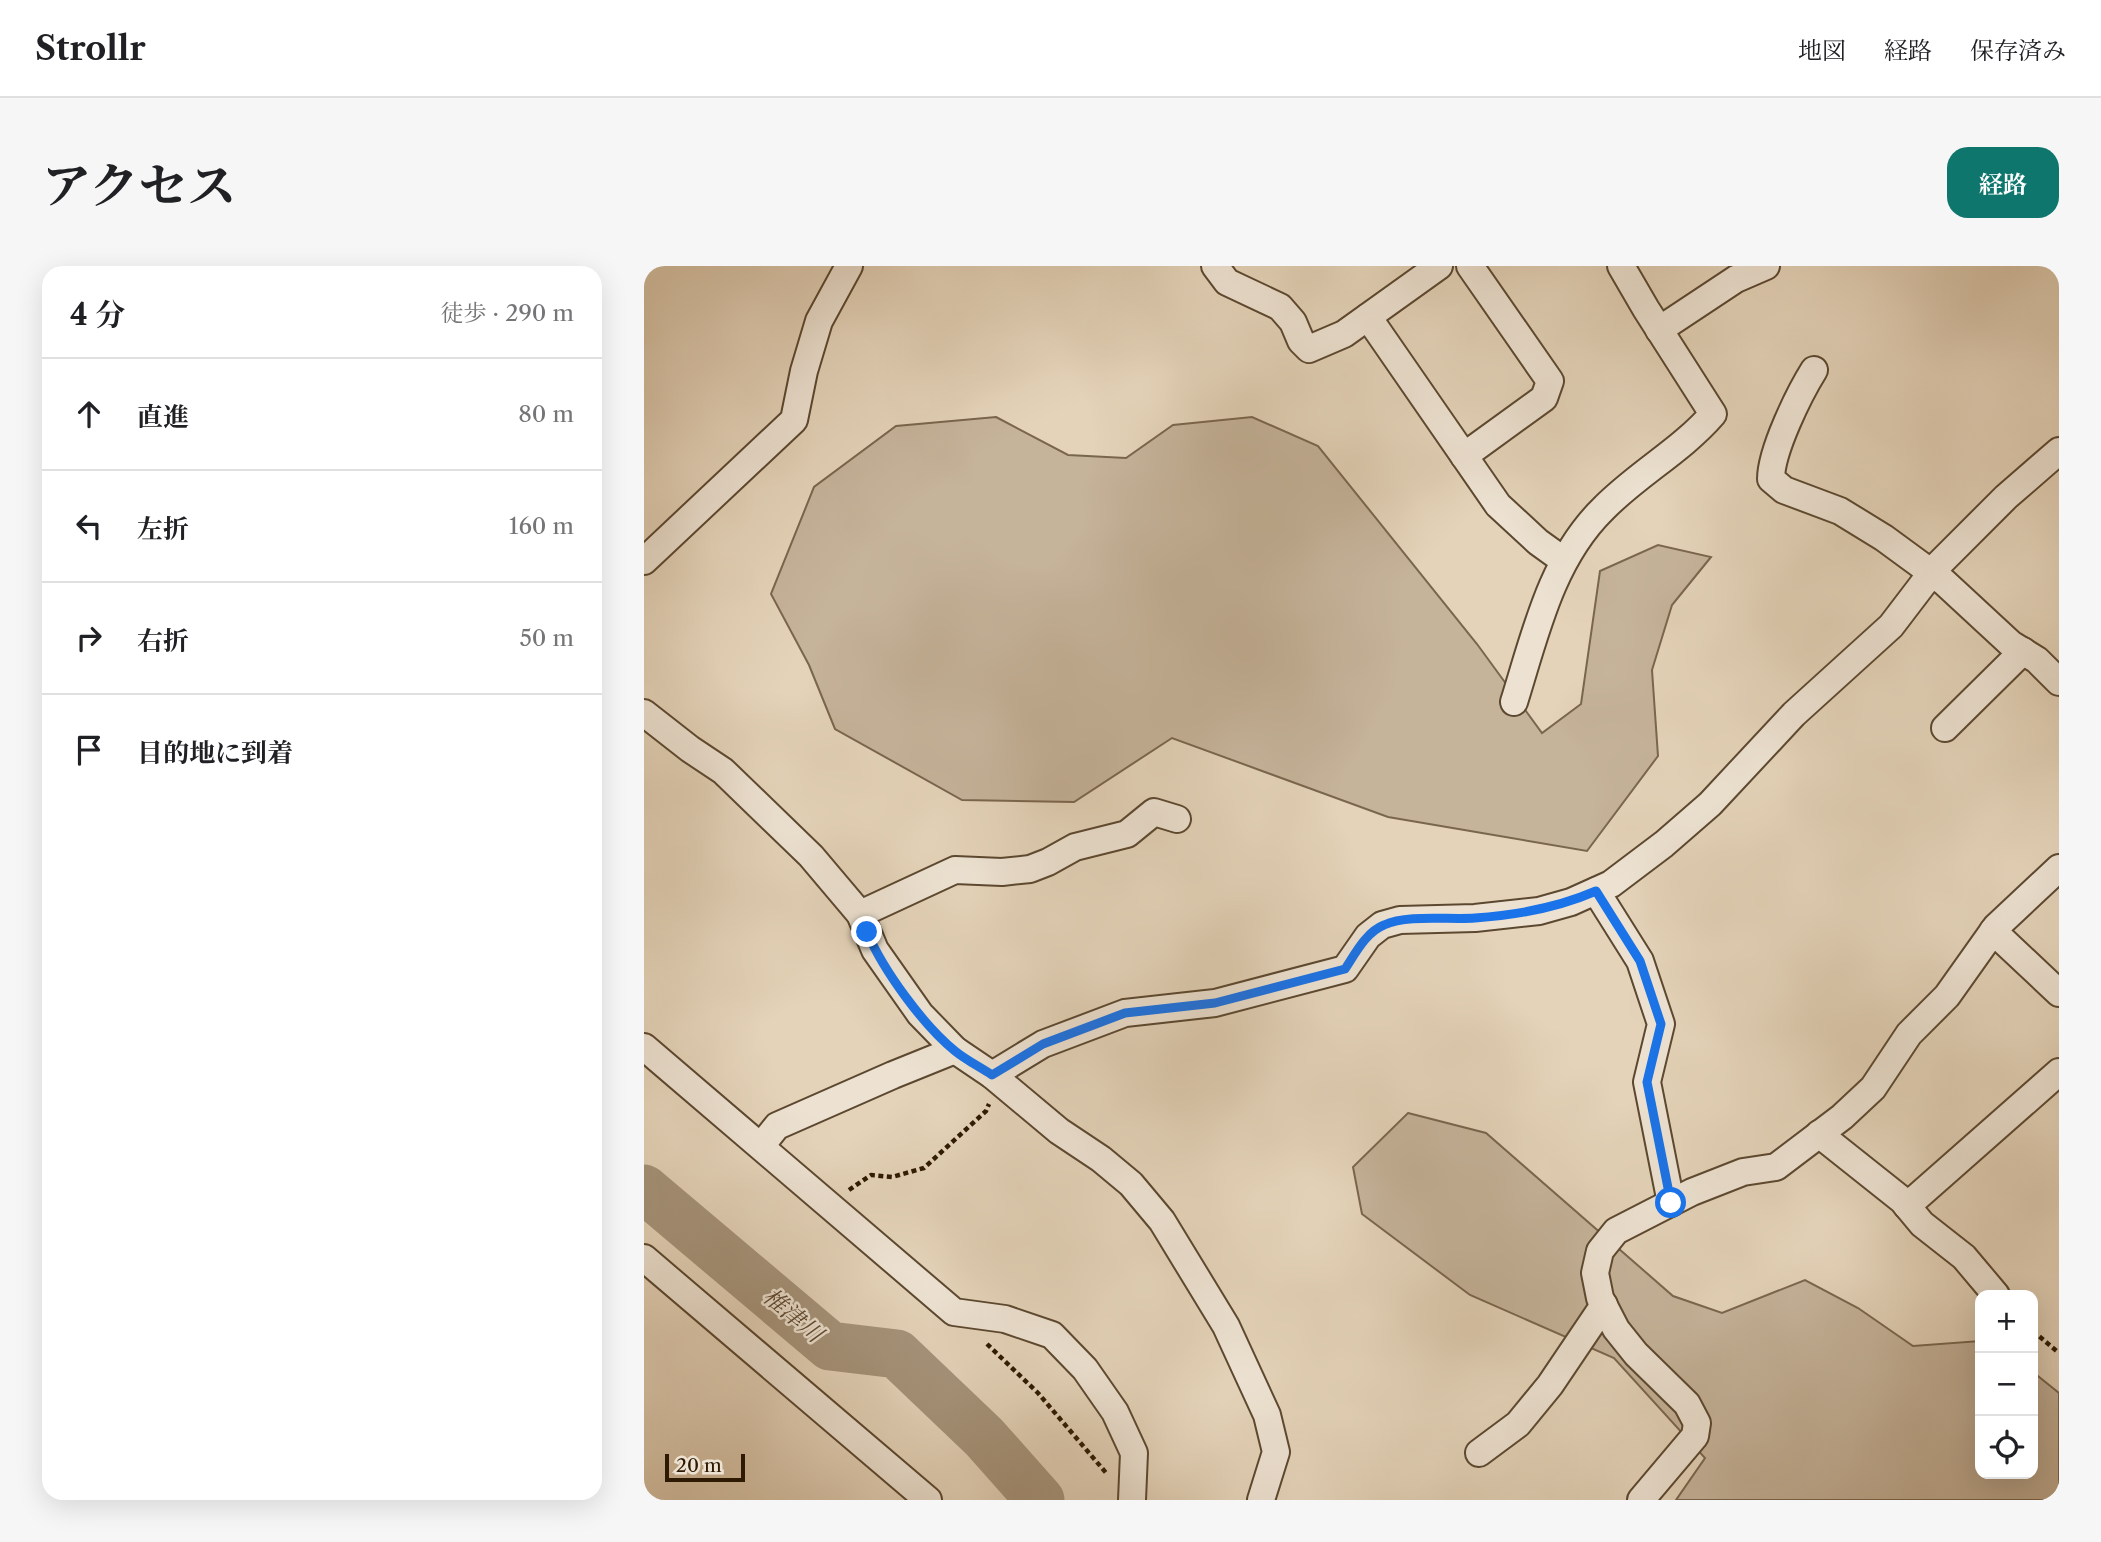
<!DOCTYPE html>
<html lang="ja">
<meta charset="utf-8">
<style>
:root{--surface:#fff;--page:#f6f6f6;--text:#202124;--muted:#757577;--line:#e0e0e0;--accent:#0f766e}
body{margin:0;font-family:"Libre Caslon Text","Noto Serif JP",serif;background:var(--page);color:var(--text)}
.controls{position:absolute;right:21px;bottom:21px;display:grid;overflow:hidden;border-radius:14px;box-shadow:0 7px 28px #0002}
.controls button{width:63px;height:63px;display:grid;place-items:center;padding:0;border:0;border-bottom:2px solid var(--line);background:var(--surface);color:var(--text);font:35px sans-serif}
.scale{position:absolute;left:21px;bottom:18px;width:80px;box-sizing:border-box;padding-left:7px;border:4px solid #2e1902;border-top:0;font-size:19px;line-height:24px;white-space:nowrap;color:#2e1902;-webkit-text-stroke:5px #ede2d2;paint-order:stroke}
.stop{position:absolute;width:21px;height:21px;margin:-16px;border:5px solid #1a73e8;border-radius:50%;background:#fff}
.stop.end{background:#1a73e8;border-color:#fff;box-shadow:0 2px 7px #0008}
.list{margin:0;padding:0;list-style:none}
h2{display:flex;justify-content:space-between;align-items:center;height:91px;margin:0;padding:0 28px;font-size:30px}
h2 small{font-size:23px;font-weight:400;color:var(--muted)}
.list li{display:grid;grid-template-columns:46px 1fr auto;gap:21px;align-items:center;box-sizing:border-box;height:112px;padding:0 28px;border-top:2px solid var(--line)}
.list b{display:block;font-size:26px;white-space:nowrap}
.list em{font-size:23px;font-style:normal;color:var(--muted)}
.icon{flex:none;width:38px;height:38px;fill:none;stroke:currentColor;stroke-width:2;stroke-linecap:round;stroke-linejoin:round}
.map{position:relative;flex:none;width:1415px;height:1234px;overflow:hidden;border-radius:21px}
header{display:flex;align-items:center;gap:42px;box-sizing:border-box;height:98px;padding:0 35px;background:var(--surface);border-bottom:2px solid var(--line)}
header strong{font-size:33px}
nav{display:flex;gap:38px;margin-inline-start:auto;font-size:24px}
.intro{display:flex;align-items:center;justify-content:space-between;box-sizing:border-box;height:168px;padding:0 42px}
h1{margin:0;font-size:49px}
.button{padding:18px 32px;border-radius:21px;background:var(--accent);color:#fff;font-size:24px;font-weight:700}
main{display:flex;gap:42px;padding:0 42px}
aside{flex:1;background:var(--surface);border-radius:21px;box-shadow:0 7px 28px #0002}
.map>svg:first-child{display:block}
</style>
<header>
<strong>Strollr</strong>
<nav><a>地図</a><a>経路</a><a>保存済み</a></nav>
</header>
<div class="intro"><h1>アクセス</h1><a class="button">経路</a></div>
<main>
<aside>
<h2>4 分<small>徒歩 · 290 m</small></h2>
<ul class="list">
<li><svg class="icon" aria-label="ahead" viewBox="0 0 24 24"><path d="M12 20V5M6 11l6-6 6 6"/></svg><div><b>直進</b></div><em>80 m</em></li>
<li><svg class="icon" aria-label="left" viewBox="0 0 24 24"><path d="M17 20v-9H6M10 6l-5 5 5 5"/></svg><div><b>左折</b></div><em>160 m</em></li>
<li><svg class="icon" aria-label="right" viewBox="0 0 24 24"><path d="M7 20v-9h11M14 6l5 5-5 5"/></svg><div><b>右折</b></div><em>50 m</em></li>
<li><svg class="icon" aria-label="arrive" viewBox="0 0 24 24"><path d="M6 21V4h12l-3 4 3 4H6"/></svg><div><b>目的地に到着</b></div></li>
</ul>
</aside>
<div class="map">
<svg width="1415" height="1234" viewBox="0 0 1415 1234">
<rect width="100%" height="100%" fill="#e4d3b9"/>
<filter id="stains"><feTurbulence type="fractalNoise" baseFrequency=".00286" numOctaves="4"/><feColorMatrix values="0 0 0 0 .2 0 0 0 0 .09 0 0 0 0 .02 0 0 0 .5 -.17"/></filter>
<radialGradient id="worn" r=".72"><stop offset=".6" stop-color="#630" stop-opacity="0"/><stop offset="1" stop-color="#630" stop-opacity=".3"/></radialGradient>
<g fill="#c5b39a" stroke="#7a664e" stroke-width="2">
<polygon points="352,151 424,189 482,192 529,159 608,151 674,180 833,378 898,467 937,438 956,305 1014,279 1067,291 1028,339 1008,404 1014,490 943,585 744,551 528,472 430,536 318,534 191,463 165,399 127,328 170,221 252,160"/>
<polygon points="764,847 842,867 1029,1030 1078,1047 1161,1014 1214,1042 1269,1080 1336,1075 1336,1208 1389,1208 1389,1106 1415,1127 1415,1234 1032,1234 1061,1192 970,1092 826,1029 718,948 709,901"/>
</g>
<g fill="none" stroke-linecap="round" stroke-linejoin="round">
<polyline stroke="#a6947b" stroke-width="49" points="0,923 186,1080 253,1088 340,1171 396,1234"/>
<g stroke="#5c4830" stroke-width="30">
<g id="minor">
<polyline points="571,0 583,16 636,41 649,56 657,75 665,83 700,68 795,0"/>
<polyline points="724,51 854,239 894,276 919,294"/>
<polyline points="1015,64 1092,13 1122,0"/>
<path d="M1170,104C1155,128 1127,185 1127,213L1140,224L1196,245L1240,272L1300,316L1367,378L1393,394L1415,416"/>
<polyline points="820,190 900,132 906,115 826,0"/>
<polyline points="0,295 150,154 160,105 175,55 205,0"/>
<path d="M870,436C891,369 907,294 959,243C993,208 1037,185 1069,148L1002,43L977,0"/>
<polyline points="0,447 46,483 79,505 167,590 216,648 231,684 276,748 311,784 348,809 415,865 457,893 487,918 518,955 582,1060 623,1149 632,1186 617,1234"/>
<polyline points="1301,462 1379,385"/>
<polyline points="952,625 996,695 1017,758 1003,816 1027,937"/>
<polyline points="216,648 311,604 358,606 386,603 404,596 431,581 483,568 510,546 533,553"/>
<polyline points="1349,665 1415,727"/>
<polyline points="0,781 310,1046 361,1053 408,1069 441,1103 471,1146 490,1187 488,1234"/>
<polyline points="348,809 399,778 481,747 571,737 701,703 724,670 738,659 756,654 831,652 895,645 927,636 967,618 1020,578 1066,538 1150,448 1247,360 1292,301 1362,231 1415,185"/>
<polyline points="1175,868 1258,934 1278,958 1320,991 1352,1029"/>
<polyline points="117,880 133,860 249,809 311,784"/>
<polyline points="1263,940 1415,806"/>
<polyline points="0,992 284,1234"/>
<polyline points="835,1187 874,1158 906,1119 960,1039"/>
<polyline points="997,1234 1051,1170 1053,1157 1043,1138 992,1088 972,1063 956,1032 951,1007 956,985 972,965 1048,926 1099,906 1132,901 1198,851 1229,822 1265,768 1303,730 1352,661 1415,602"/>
</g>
</g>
<g stroke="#2e1902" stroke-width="4.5" stroke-dasharray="5 3.5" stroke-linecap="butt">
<polyline points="205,924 227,909 248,911 280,902 342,845 345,838"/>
<polyline points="1389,1065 1415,1087"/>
<polyline points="343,1078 394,1127 463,1208"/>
</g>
<use href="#minor" stroke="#ede2d2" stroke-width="26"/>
</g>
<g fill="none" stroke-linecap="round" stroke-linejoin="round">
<path stroke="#1a73e8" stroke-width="9" d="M223,666C239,704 279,759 311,785C322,794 336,801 348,809L399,778L481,747L571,737L701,703C711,688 722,666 740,659C764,648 804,654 831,652C874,649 913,642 952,625L996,695L1017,758L1003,816L1027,937"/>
</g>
<g text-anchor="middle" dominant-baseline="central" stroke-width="5" stroke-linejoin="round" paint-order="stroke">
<g font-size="23" font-style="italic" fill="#5e4a32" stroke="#ede2d2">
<text transform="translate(149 1049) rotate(40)">椎津川</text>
</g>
</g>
<rect width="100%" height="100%" filter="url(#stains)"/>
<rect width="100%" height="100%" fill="url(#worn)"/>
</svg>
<div class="controls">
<button>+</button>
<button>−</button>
<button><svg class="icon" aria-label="locate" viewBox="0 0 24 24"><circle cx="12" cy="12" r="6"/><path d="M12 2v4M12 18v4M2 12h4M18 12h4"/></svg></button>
</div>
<div class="scale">20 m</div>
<div class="stop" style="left:1027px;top:937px"></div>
<div class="stop end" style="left:223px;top:666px"></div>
</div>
</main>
